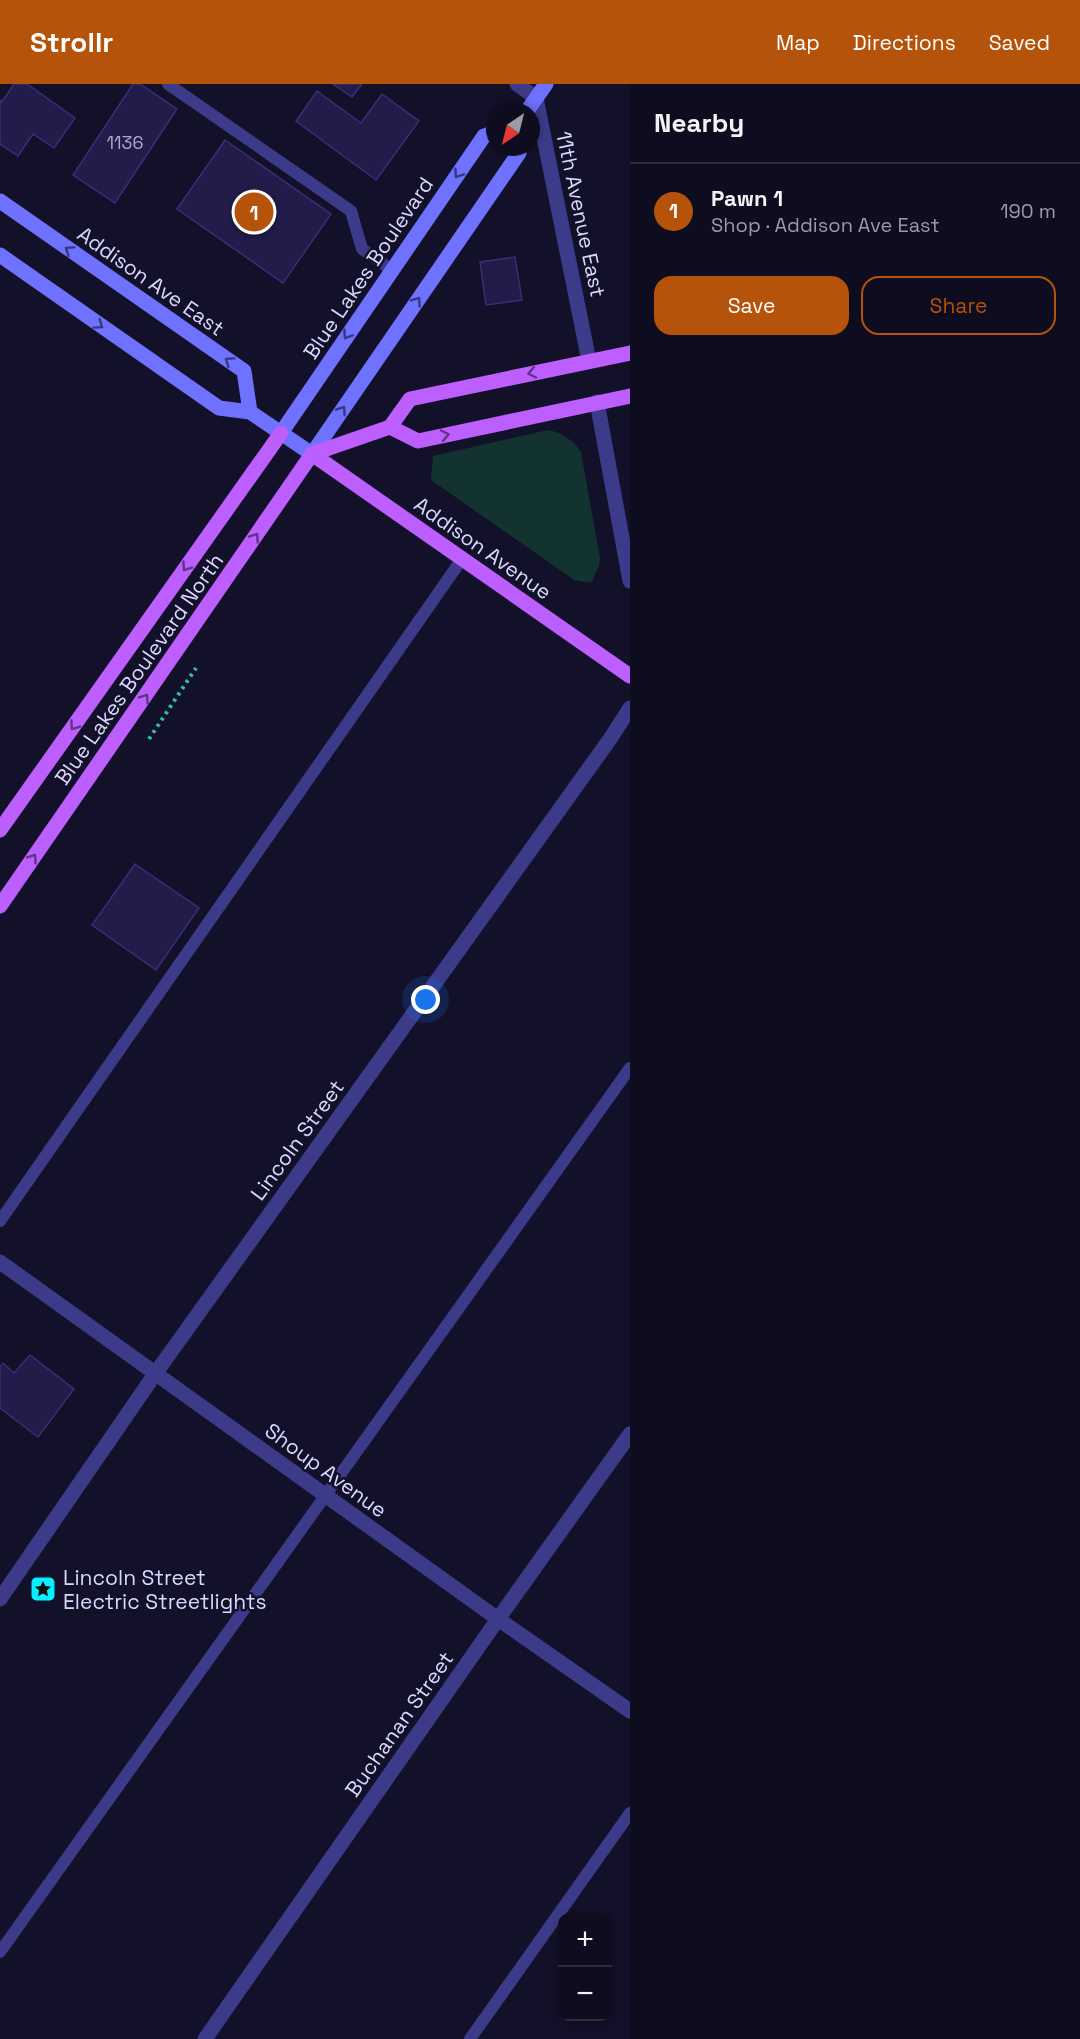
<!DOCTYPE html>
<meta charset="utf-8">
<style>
:root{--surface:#0e0c1f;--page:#1c1a2c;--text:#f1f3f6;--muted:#9b9ba4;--line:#2e2c3d;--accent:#b45309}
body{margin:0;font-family:"Space Grotesk",sans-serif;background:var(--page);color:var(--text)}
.controls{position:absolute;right:18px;bottom:18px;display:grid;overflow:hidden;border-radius:12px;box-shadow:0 3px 9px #0003}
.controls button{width:54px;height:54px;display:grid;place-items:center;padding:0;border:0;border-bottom:2px solid var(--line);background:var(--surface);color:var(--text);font:30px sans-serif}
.compass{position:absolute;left:486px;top:18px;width:54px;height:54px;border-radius:50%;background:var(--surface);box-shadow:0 3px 9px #0003;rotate:215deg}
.you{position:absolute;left:426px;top:916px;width:21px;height:21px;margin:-15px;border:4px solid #fff;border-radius:50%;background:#1a73e8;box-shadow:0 0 0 9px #1a73e833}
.badge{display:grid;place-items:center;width:39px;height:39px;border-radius:50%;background:var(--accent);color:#fff;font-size:20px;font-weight:700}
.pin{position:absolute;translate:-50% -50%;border:3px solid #fff;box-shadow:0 2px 6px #0006}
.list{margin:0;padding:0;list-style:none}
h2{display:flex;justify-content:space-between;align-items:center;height:78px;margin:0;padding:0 24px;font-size:26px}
h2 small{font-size:20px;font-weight:400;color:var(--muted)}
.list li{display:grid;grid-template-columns:39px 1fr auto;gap:18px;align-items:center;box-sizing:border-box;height:96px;padding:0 24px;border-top:2px solid var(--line)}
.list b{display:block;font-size:22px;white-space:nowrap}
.list p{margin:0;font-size:20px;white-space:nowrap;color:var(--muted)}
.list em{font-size:20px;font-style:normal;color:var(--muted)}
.actions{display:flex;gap:12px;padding:18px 24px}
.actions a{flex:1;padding:14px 0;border:2px solid var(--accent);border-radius:18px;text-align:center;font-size:21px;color:var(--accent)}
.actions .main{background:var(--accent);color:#fff}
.map{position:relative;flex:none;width:630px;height:1955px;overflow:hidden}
header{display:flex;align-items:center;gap:36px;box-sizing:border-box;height:84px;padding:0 30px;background:var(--accent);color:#fff}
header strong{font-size:28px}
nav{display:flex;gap:33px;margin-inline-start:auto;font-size:21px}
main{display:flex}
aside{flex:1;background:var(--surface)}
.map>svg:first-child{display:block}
</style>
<header>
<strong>Strollr</strong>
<nav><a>Map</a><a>Directions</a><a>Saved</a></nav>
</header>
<main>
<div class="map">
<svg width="630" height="1955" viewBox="0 0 630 1955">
<rect width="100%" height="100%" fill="#131029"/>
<path fill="#133331" d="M548,346C562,349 573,356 581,368L600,474L599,482L591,499L574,496L431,396L433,372Z"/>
<g fill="#231c4b" stroke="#392e77" stroke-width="1.5">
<polygon points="14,0 27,0 75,34 54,64 33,50 18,72 0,60 0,16 2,18"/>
<polygon points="133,0 140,0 177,25 115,119 73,91"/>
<polygon points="333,0 362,0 352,13"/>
<polygon points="317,7 361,39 382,10 419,37 376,96 296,37"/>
<polygon points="225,56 331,130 283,199 177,125"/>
<polygon points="515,173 522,216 486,221 480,178"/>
<polygon points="135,780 199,824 156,886 92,841"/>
<polygon points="30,1271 74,1305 38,1353 0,1324 0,1283 3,1279 14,1289"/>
</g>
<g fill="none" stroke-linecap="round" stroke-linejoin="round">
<polyline stroke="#2fbdae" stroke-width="4" stroke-dasharray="3 4.5" stroke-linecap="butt" points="149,655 196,584"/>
<g stroke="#3b3b89" stroke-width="12">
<polyline points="168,0 351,127 362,165 392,186"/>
<polyline points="0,1137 462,475"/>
<polyline points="0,1868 630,984"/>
<polyline points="470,1955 630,1729"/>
</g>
<g stroke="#3b3b89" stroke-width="15">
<polyline points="517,0 536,14 589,277"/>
<polyline points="597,318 630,497"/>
<polyline points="0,1515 155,1290 610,655 630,624"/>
<polyline points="205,1955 498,1535 630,1350"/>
</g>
<polyline stroke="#3b3b89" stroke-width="15" points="0,1178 498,1535 630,1627"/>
<g stroke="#6f72ff" stroke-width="15">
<polyline points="527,27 546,0"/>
<polyline points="0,117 244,287 250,328"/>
<polyline points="0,171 219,324 250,328 312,370 519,69 519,63"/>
<polyline points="281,349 484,52 495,48"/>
</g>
<g stroke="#bd5fff" stroke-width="15">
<polyline points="390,343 418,357 630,312"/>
<polyline points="312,370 630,592"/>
<polyline points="312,370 390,343 410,315 630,269"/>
<polyline points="0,746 281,349"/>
<polyline points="0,822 312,370"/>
</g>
</g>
<defs><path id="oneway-chevron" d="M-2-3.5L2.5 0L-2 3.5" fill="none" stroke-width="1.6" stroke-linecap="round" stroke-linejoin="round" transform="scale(1.5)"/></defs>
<g stroke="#38377f">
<use href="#oneway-chevron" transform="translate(458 90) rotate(124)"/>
<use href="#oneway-chevron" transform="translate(69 166) rotate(-145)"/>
<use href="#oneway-chevron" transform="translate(417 217) rotate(-55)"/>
<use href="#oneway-chevron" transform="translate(99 241) rotate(35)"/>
<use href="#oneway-chevron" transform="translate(347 251) rotate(124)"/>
<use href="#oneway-chevron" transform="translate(229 277) rotate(-145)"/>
<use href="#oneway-chevron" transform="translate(342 326) rotate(-56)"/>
</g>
<g stroke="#5f3489">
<use href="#oneway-chevron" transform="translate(532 289) rotate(168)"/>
<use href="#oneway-chevron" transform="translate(445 351) rotate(-12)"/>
<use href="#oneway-chevron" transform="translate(255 453) rotate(-56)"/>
<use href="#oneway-chevron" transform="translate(186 483) rotate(125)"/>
<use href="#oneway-chevron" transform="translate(145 614) rotate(-55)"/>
<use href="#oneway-chevron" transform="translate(74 642) rotate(125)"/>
<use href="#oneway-chevron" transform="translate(33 774) rotate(-55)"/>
</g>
<defs>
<g id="sight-square" transform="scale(1.35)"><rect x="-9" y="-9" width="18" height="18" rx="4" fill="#04f0ff" stroke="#131029"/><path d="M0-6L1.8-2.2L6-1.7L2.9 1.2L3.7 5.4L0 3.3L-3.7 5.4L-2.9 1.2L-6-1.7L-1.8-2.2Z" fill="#111"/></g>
</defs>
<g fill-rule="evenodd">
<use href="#sight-square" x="43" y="1505"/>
</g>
<g text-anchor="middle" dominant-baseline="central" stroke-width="5" stroke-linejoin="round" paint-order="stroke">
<g font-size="18" fill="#ada9d2">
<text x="125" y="58">1136</text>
</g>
<g font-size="21" fill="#dbd8ff" stroke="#131029">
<text transform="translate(581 130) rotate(78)">11th Avenue East</text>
<text transform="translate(368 184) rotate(-56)">Blue Lakes Boulevard</text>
<text transform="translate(151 197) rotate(35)">Addison Ave East</text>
<text transform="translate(483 464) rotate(35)">Addison Avenue</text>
<text transform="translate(139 585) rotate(-55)">Blue Lakes Boulevard North</text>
<text transform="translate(297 1056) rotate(-54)">Lincoln Street</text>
<text transform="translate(326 1386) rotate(36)">Shoup Avenue</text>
<text transform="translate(399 1640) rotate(-55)">Buchanan Street</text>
</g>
<g font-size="21" fill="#dbd8ff" stroke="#131029" text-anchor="start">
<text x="63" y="1493">Lincoln Street<tspan x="63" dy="24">Electric Streetlights</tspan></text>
</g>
</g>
</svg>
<div class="controls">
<button>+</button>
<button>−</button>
</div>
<svg class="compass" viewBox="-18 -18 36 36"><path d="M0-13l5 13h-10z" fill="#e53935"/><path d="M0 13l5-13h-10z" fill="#9b9ba4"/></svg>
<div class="you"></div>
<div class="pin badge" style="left:254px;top:128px">1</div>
</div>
<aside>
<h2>Nearby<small></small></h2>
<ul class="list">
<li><span class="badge">1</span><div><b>Pawn 1</b><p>Shop · Addison Ave East</p></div><em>190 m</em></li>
</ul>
<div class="actions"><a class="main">Save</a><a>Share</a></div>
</aside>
</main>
